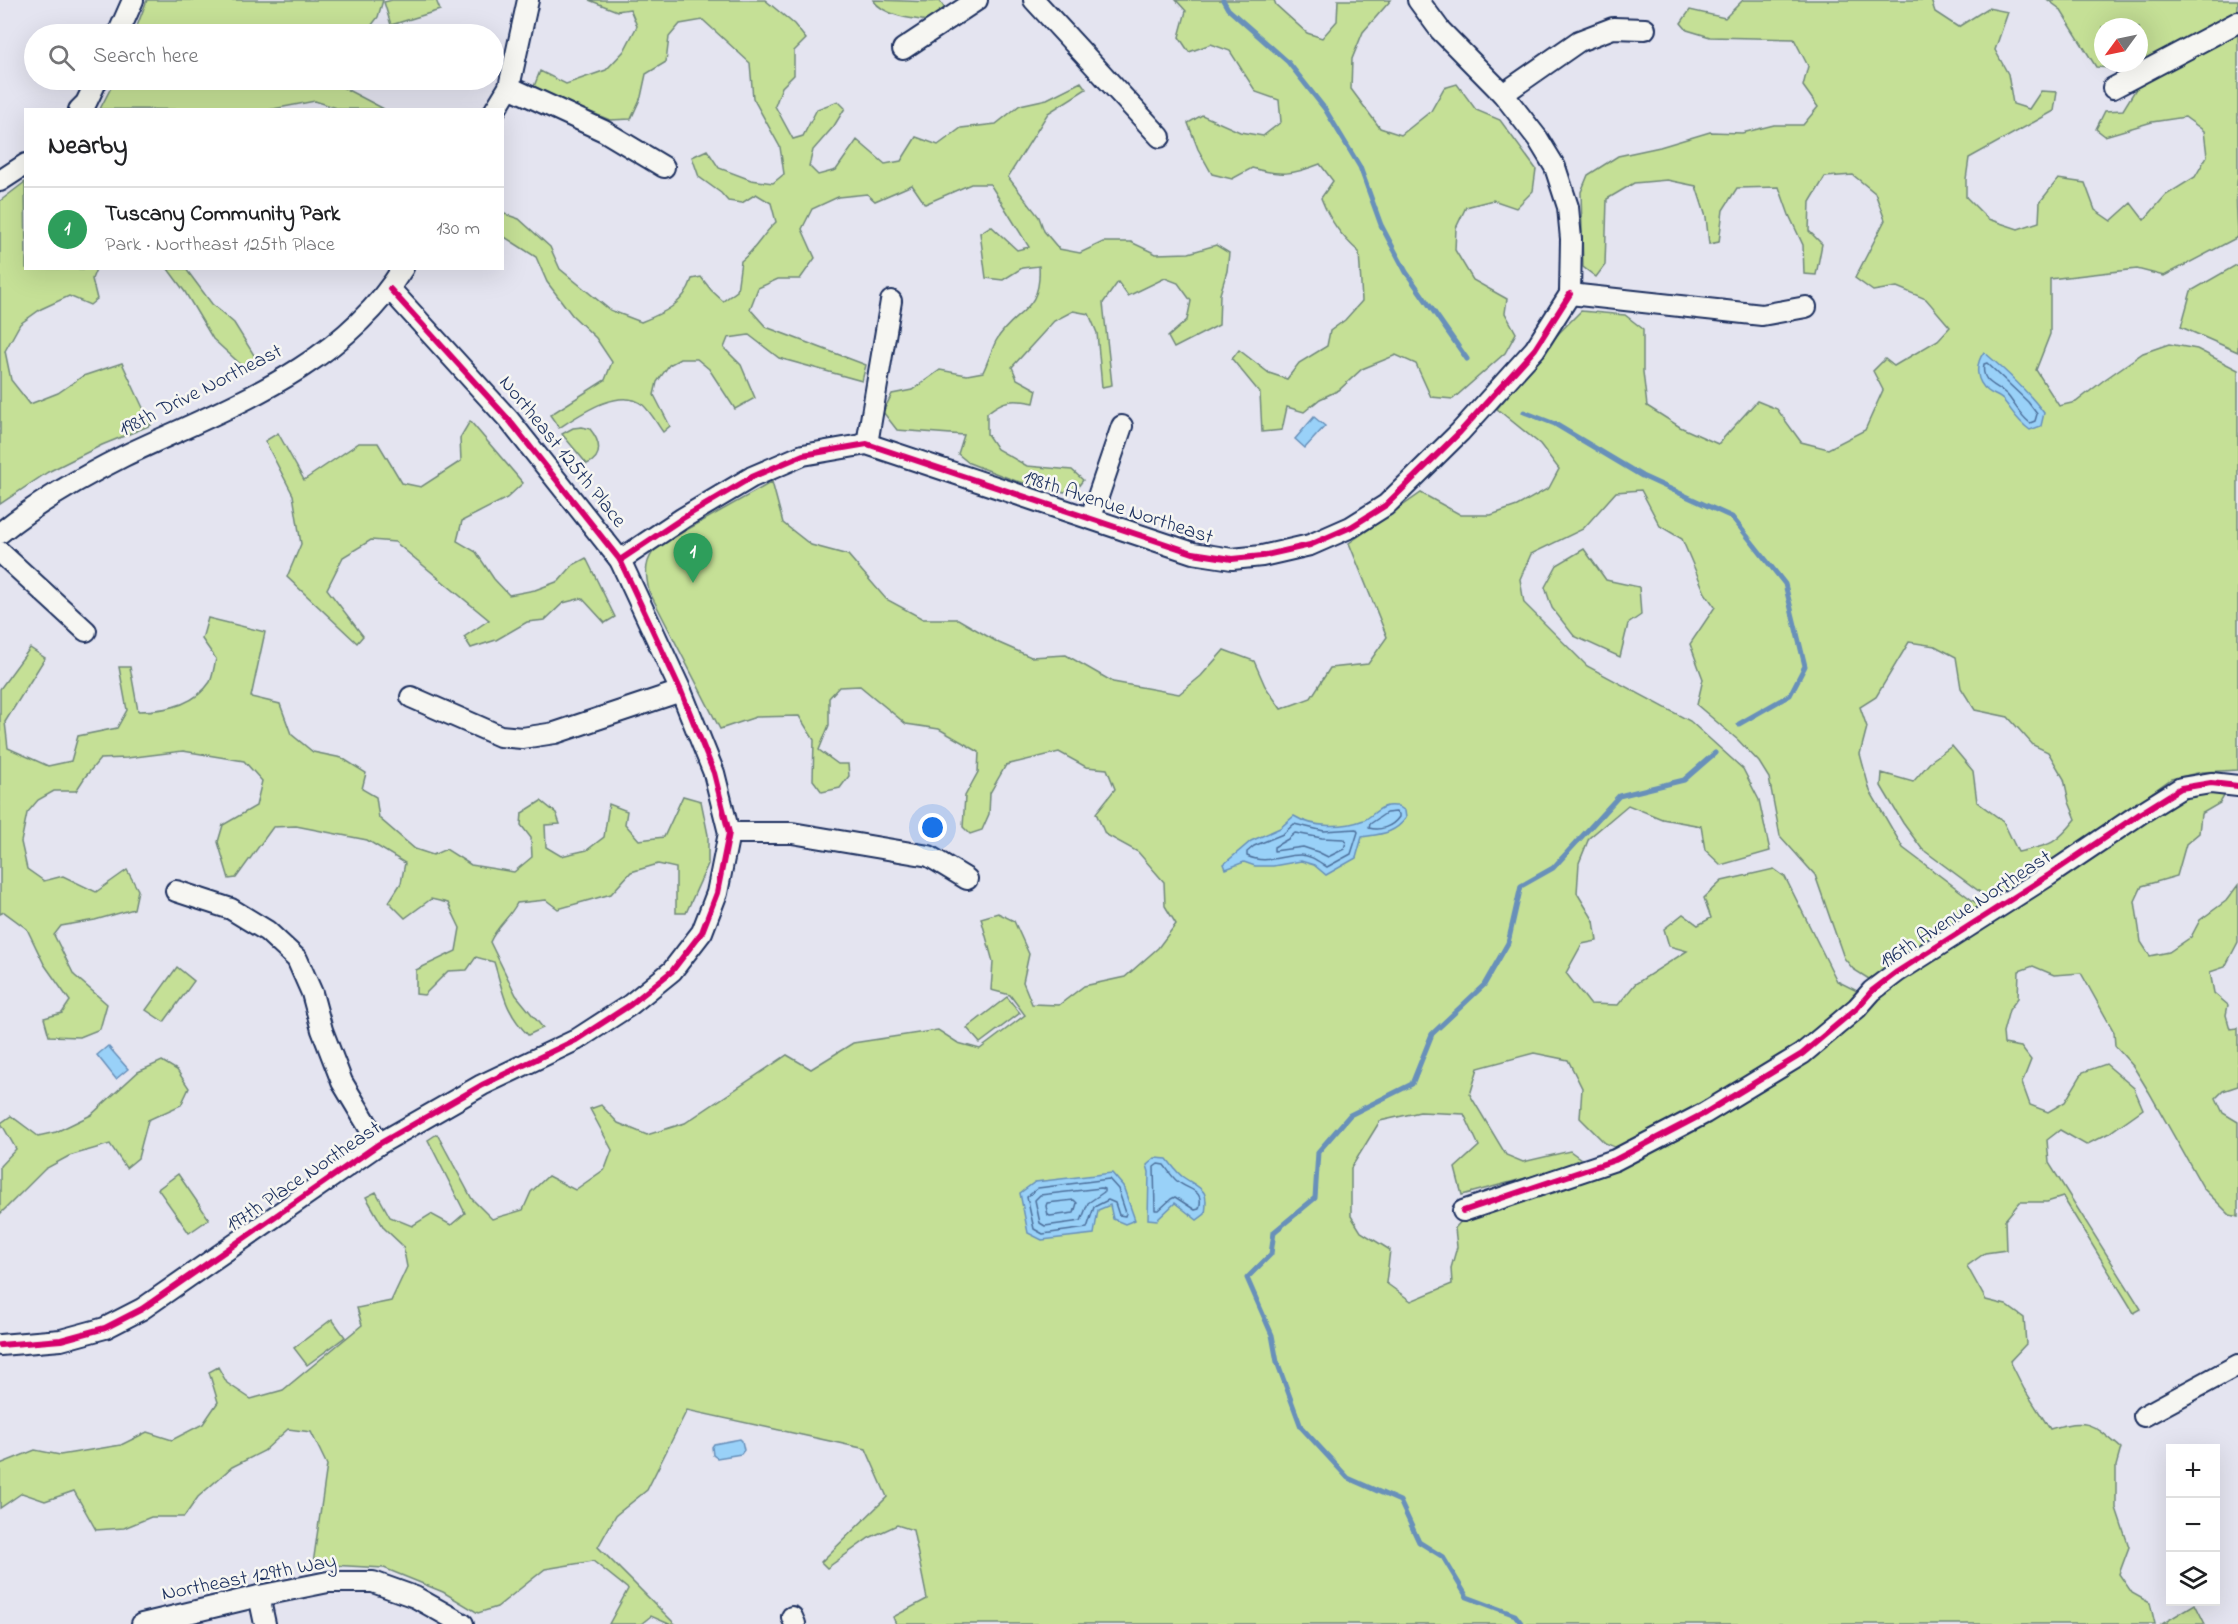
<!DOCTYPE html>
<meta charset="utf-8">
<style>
:root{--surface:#fff;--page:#f2f2f2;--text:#202124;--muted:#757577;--line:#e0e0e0;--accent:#db2777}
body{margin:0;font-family:"Indie Flower",sans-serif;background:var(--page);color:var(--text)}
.controls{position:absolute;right:18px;bottom:18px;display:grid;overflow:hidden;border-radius:0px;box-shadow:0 6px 24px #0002}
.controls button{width:54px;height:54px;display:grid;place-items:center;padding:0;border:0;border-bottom:2px solid var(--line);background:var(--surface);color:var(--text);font:30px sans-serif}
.compass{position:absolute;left:2094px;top:18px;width:54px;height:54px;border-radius:50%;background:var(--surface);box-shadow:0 6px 24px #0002;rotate:237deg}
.you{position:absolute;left:933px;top:828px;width:21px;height:21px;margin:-15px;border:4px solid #fff;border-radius:50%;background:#1a73e8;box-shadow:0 0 0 9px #1a73e833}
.badge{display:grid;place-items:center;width:39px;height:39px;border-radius:50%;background:var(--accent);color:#fff;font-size:20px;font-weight:700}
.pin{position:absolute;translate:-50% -50px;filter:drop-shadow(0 2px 3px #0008)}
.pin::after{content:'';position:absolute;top:32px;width:21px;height:18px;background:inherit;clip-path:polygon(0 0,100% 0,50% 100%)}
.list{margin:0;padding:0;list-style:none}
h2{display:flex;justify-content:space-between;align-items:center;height:78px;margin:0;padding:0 24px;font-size:26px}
h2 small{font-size:20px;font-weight:400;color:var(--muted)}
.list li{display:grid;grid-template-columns:39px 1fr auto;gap:18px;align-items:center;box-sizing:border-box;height:84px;padding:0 24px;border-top:2px solid var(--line)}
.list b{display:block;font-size:22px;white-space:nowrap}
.list p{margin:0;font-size:20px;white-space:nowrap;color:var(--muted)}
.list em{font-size:20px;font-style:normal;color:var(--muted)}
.icon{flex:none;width:33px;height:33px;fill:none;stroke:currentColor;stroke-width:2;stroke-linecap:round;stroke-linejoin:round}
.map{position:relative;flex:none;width:2238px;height:1624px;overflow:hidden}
.search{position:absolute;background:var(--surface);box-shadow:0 6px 24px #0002;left:24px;top:24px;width:480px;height:66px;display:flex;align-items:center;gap:15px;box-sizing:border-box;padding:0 21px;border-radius:33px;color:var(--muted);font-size:22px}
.panel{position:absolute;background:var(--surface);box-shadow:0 6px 24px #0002;left:24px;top:108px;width:480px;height:162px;border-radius:0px}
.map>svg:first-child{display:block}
</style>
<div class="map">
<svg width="2238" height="1624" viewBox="0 0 2238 1624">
<rect width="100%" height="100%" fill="#e4e4f0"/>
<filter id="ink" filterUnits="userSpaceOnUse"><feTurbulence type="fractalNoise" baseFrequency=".0167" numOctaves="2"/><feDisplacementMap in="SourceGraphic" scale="12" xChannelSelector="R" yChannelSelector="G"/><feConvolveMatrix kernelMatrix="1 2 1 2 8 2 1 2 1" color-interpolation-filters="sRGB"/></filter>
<g filter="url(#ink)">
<g fill="#c5e096" stroke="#70887a" stroke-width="1.5">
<polygon points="147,0 383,0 378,17 365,34 134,34"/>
<polygon points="392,0 436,0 440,10 391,25 384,2"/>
<path d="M589,0H765L794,24L806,39L794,51V75L782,87L775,106L793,139L803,136L817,109L838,101L845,108L834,126L813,150L809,166L818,175L836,170L857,140L885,164L901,161L916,137L938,145L961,128L996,124L1020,105L1047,99L1081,82L1086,89L1048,113L1008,177L1039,217L1044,231L1059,249L1080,253L1103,242H1131L1156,254L1189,253L1216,245L1229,253L1227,271L1220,294L1219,325L1174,348L1168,337L1187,320L1191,301L1178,283L1165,278L1128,296L1118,282L1103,303L1112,385L1102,387L1097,333L1089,314L1073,311L1054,321L1012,367L1017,379L1037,390L1034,403C1013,399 1004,399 987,413V434L997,449L1027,466L1072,470L1083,480L1077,488L1064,492L1016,481L969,463L958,454L964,435L897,430L883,412L892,394L912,390L940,370L967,375L983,372C988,362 991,351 996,341C1014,309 1042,314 1039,266L1022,268L1003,280L986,278L980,233L991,226L1017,250L1029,247L990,184H971L925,204L912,185L875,201L867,194L838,197L812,209L802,229L815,258L800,279H778L758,288L750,309L766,327L866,365L862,381L779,358L749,335L728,338L724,348L741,365L755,398L735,409L709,369L697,359H680L669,365L657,382L654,395L670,426L663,432C657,424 651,412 643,405C620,386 579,415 559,428L550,415L605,380L612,362L596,338L572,315L547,282L536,257L503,236L502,213L519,219L550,247L560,269L610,310L641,322C664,313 684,304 692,279L701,277L711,290L723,301L737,291L741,261C757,248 761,236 776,222L771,203L756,194L742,203L728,201L721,193L699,177L692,157L707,150L719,168L751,180L773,183L784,174L780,147L753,98L750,63L703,20L680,24L669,37L666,62L646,74L641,97L631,119L610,120L533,89L540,71L566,84L606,70L624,51L637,26L630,9L617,11Z"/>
<path d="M873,0C896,0 917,3 940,1L945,9L929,21C911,19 884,16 873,0Z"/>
<path d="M1176,0H1274L1276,5L1307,33L1322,38L1337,21L1338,0H1391L1363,32L1352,59L1351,89L1380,128L1401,135L1431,111L1444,88L1457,84L1476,110L1500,120L1536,169L1533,191L1516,208L1493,200L1466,207L1456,228L1455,250L1473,280L1507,299L1505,313L1516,333L1505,353L1453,399L1431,397L1416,364L1396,355L1362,369L1339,390L1320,399L1304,412L1287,407L1282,430L1262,432L1260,393L1232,359L1239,350L1269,373L1287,379L1299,363L1327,346L1330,331L1345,320L1362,301L1359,252C1341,236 1330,221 1321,198L1333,181L1320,164C1292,175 1281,176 1252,168L1232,179L1212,174L1198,149L1188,123L1202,115L1240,132L1263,136L1281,122L1279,100L1256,92L1230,51L1211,44L1189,52L1179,37L1186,11Z"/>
<path d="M1743,0H1931L1935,12L1958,27L1988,8L2008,12L1995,50L2008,74L2013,104L2029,109L2041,91L2057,92L2054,111L1969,158L1966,179V197L1988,219L2018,229L2039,222L2040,202L2058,179L2085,183L2095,210L2111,221L2131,203L2144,220L2166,195L2195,177L2207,156L2204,131L2185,117L2152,122L2105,136L2096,129L2105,111L2123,110L2137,87L2238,34V177C2234,196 2238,217 2238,237L2164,276L2137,269L2050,279V334L2036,370L2059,406L2076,402L2104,380L2143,353L2169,344L2197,349L2238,370V770L2202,772L2171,779L2027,882L1991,900L1922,849L1903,823L1881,786L1882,773L1913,782L1932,760L1952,746L1973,771L1977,802L2003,821L2018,852C2051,845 2055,845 2076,819L2069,802L2064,779L2048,752L2033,745L2008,717L1975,710L1961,688L1956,657L1935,646L1909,642L1876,697L1860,707L1867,727L1860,754L1870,791L1903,848L1980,906L1869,979L1853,969L1844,958L1815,875L1780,836L1769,778L1759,762L1738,740L1697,705L1703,679L1690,644L1715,607L1705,593L1682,539L1660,526L1641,490L1616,492L1583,529L1531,554L1520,579L1524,603L1587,666L1690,721L1743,769L1759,800L1770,851L1721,865L1705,850L1701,826L1662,819L1628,805L1589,838L1579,863L1577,893L1594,921L1597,941L1582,944L1566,973L1590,1004L1618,1005L1635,984L1687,951L1669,946L1664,929L1683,914L1698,925L1711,918L1704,898L1722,881L1774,869L1785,877L1837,981L1861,993C1846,1006 1832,1020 1816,1032C1756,1080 1686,1113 1619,1149L1605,1143L1580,1118L1582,1088L1568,1060L1534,1053L1478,1068L1470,1095L1506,1155L1523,1162L1570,1151L1585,1162L1462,1195L1455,1168L1479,1146L1464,1114L1420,1112L1380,1121L1351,1168V1216L1361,1232L1390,1250L1386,1283L1411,1301L1452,1284L1451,1268L1457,1247L1455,1228L1465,1217L1557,1192L1604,1174L1662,1145L1795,1069L1842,1035L1888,987L2171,803L2200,792L2227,791L2220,803L2201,814L2199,833L2186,844L2177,876L2142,886L2135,901L2141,942L2150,956L2169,952L2191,937L2200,920L2226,901L2238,885V942L2225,967L2210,972L2214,993L2228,1005L2226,1015L2230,1029L2238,1028V1086L2223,1091L2216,1098L2223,1113L2238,1122V1217L2230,1215L2204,1189L2149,1092L2133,1066L2115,1046L2114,1032L2081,973L2054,975L2033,966L2019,971L2018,998L2009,1010L2003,1032L2004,1044L2021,1047L2031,1060L2022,1083L2030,1105L2048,1112L2065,1102L2083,1072L2106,1064L2134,1088L2143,1109L2109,1133L2086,1145L2060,1130L2047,1140L2049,1163L2141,1309L2134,1313L2063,1197L2047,1202H2020L2005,1220L2006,1250L1985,1253L1967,1266L1986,1300L2006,1305L2024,1318L2026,1344L2010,1361L2024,1389L2050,1429C2087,1417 2093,1424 2121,1448L2116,1466V1508L2129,1547L2119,1574L2132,1593L2150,1603L2155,1624H896L893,1617L927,1599L913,1530L897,1525L869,1538L827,1568L821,1562L887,1497L866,1449L687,1410L647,1490L616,1515L598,1547L675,1624H669L651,1616L641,1624H609L628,1589L593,1561L545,1569L497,1607L478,1613L443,1592L384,1568L313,1564L327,1465L311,1432L288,1429L264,1451L232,1467L198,1497L184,1517H151L124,1528L96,1530L74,1491L45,1501L22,1493L0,1508V1464L35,1450L60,1455L121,1445L147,1432L172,1440L203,1424L218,1402L209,1372L218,1367L227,1383L251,1399L283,1390L362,1325L357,1308L391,1301L407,1267L403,1246L384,1228L366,1197L376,1192L390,1217L412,1226L431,1214L451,1225L465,1213L428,1140L437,1134L472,1199L492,1219L523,1210L531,1192L548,1176L575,1190L605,1169L612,1150L590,1109L601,1105L618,1123L647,1135L685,1123L787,1055L811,1069L853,1043L938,1030L958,1043L980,1049L1025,1015L1010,995L991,990L993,962L981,918L998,913L1014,921L1029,954L1023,982L1032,1004L1059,1005L1084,986L1125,977L1158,948L1176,924L1165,906L1164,882L1138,852L1105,834L1096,813L1115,789L1107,769L1086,767L1059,752L1006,765L990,793L989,814L982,830L970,834L963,827L965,796L978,772L979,752L939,729L906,724L860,686L839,687L829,698V725L819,750L838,764H848L849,776L840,788L822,792L813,780L814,740L799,716L756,717L720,729L649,591C645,573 644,560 658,546L772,482L783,523L811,545L848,555L886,599L923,619H958L999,643L1031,657L1066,655L1113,682L1179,694L1201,676L1224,650L1254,661L1265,686L1281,709L1311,698L1330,668L1368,664L1387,637L1349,543L1421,493L1461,515H1491L1517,506L1549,488L1559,469L1540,444L1497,409L1559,333L1581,311L1625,315L1643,329V372L1647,406L1680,427L1718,444L1757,401L1777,409L1801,442L1828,449L1865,430L1883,390L1873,371L1885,359L1894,366L1938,340L1950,327L1926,299L1897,287L1873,291L1855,278L1885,220L1875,193L1853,175L1825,177L1810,202L1809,231L1822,244L1816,275L1804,274L1803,245L1789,215L1779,187L1737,188L1723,210L1719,242L1709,244L1706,217L1696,186L1667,180L1634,183L1607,199L1605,265L1596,277L1583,267L1581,192L1588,175L1618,156L1660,147L1710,132L1742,133L1774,125H1803L1818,107L1803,86L1808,66L1794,39L1710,37L1687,30L1681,23L1690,10L1725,18Z"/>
<polygon points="2048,0 2238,0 2238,10 2139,63 2139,27 2103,27 2103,63 2139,63 2128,69 2096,67 2060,9"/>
<polygon points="115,80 339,80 340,86 384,109 340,109 315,101 268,110 100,109"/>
<polygon points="25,182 26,268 96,269 92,279 97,299 90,305 69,296 41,309 20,324 5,351 11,380 30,404 58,393 83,376 122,363 151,425 102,445 48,472 0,504 0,201"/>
<polygon points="2238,264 2238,352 2181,327 2191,291"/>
<polygon points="168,269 186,269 212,304 234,323 259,363 248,371 213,339 185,292"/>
<polygon points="470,421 523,483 507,498 462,521 457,541 476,552 494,579 509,595 535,590 559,581 573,565 586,558 615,617 605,623 582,598 563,603 545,620 527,622 496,640 471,648 464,637 489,620 395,542 371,540 343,557 327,589 363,636 357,643 287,577 301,544 293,495 265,441 278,433 304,480 359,443 378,443 402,483 421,487 461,461 460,438"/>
<path d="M582,427L590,429C600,441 604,457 587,464L562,434L573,428Z"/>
<polygon points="1584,549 1606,580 1639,587 1641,615 1628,624 1620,657 1574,636 1552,608 1545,587 1557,565"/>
<path d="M208,618L265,632L251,697L280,704L291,734L313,752L342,758L366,773L362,789L376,797L379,818L415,849L433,855L446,849L471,865L514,872L532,857L531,838L521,825L522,813L541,801L556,813L560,824L545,825L546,847L561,856L587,850L604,837L609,804L627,811L625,824L639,840L664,837L683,796L701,801L708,835V864L686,913H676V868L658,864L631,872L611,894L558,909L546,900L517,903C509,919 498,924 490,942L516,995L543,1028L528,1035C504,1010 504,994 494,962L476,957L467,970L448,971L424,995L416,994V970L456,951L460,928L448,903L431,899L405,918L389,902L401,883L405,863L367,840L296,826L273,827L236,878L229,879L218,842L223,825L256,806L262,781L244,761L183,751L127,758L100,759L85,777L76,791H54L38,800L27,813L21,842L27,869L44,881L63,876L96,892L127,870L138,890L134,909L95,920L61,926L54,935L74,975L107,1004L100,1029L80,1037L49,1036L44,1018L62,1013L70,1001L44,964L27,929L4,912L0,914V689L30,648L45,658L5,722L8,748L48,766L71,761L78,736L117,728L127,710L119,667H130L138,711C165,711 194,706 210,682C213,676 214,666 216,659L202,639Z"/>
<polygon points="177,967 194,981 164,1022 146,1010"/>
<polygon points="1007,997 1020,1013 980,1043 967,1028"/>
<polygon points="162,1061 177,1070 189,1088 181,1105 148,1120 138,1158 126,1168 110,1144 69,1156 45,1169 0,1214 0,1166 16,1149 1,1123 11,1116 38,1136 56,1132 91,1115 138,1072"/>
<polygon points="178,1174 209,1219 189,1233 158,1189"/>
<polygon points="332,1319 345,1337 307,1365 294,1348"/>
<polygon points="2195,1604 2205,1624 2162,1624"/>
</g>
<g fill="#99d1f8" stroke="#6790ba" stroke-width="1.5">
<path d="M1984,352C2006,371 2027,390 2044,413L2041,426L2030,430C2016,420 2014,413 2004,401C2000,396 1993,395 1988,391C1975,381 1975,364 1984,352Z"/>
<polygon points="1314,417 1325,426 1305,448 1295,439"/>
<path d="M1398,806L1405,811L1406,818C1394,834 1381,834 1362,837L1356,858L1326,875L1314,865L1301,861L1273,866H1255L1244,862L1226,869L1224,864L1251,841L1280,828L1294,816C1313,828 1343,828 1364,820C1371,817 1377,809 1384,807C1388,805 1394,806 1398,806Z"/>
<polygon points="108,1046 128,1069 116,1079 97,1055"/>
<path d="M1155,1158L1167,1159C1172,1165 1177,1173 1183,1177C1202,1190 1209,1188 1205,1214L1197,1220L1175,1203L1157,1220L1148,1219L1149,1172L1147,1165Z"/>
<polygon points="1112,1173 1123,1186 1135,1220 1125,1224 1113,1219 1110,1205 1098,1210 1094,1234 1042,1240 1028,1233 1020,1193 1035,1182"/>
<polygon points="740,1439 742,1441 744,1450 741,1454 717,1458 713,1455 712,1447 714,1444"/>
</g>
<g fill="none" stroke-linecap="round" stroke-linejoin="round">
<g stroke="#4d709c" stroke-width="1.5">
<path d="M1987,363L2028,402L2037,414L2035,421L2030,423C2020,415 2016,406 2008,396C1999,385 1980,384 1984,364Z"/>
<path d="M1396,812L1399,814V817C1392,827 1380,831 1369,828L1370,824L1386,813Z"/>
<path d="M1294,824L1324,831L1356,829L1358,832L1351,854L1327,867C1319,862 1311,855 1300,855C1281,855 1266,865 1247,856V852L1254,846L1283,834Z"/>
<polygon points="1295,833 1322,838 1344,839 1346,842 1344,849 1328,857 1318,852 1303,847 1274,851 1274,847 1288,839"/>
<path d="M1158,1164L1164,1165C1168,1170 1172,1177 1177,1181C1189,1191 1205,1189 1199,1209L1195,1210L1175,1197L1171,1199L1159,1210H1155L1154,1167Z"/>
<polygon points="1109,1179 1118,1189 1126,1213 1125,1216 1119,1215 1115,1203 1108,1200 1094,1207 1087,1228 1043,1234 1034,1229 1027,1197 1038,1188"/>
<polygon points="1101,1188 1104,1189 1104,1192 1088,1203 1081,1221 1045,1226 1040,1223 1035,1200 1040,1195"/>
<polygon points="1074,1200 1077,1203 1074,1213 1050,1216 1048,1215 1046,1206 1047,1203"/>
</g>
<g stroke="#6790ba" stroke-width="5">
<polyline points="1223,0 1228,9 1288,62 1325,109 1360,167 1381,225 1406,272 1467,359"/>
<polyline points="1524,412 1555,424 1642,476 1732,517 1785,584 1805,666 1790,695 1739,724"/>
<polyline points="1522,1624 1515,1615 1467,1597 1443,1557 1419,1542 1400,1501 1348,1478 1301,1427 1277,1362 1272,1335 1247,1278 1271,1254 1274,1232 1315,1198 1318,1152 1350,1115 1412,1084 1432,1034 1484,985 1508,943 1521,886 1553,868 1619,796 1684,780 1715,753"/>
</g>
<g stroke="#1b2f5e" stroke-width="24">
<g id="minor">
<polyline points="1034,0 1160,137"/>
<polyline points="1418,0 1440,30 1503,94 1538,139 1555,167 1568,207 1571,239 1570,294"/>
<polyline points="118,34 133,0"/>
<polyline points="903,49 977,0"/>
<polyline points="509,87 604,131 664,167"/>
<polyline points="2113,88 2238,22"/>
<polyline points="1503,94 1579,41 1613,28 1645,29"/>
<polyline points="79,110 86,103 97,80"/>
<polyline points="495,110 509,87 528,0"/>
<polyline points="0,181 26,164"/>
<polyline points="1570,294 1762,315 1806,307"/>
<polyline points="867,444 891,301"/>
<polyline points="1091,517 1122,426"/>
<path d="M0,533C38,502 80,478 124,456C225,408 340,369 403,268"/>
<polyline points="0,552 86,631"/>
<polyline points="620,560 683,518 752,477 803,455 867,444 1193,553 1232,559 1262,556 1310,545 1351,527 1386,505 1460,432 1535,349 1570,294"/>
<polyline points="411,697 500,736 522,738 555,733 681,691"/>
<polyline points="729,833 792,833 929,856 967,879"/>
<polyline points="176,891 231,909 267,931 297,959 312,993 322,1030 342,1082 379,1144"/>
<polyline points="1463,1211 1615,1160 1705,1113 1802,1054 1857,1008 1872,991 1897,972 2049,875 2141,813 2181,788 2211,783 2238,786"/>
<polyline points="0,1345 61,1340 105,1328 142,1309 379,1144 482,1085 576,1040 630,1005 672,971 702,932 717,893 729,833 714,773 681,691 620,560 509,420 390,289"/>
<polyline points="2144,1416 2238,1365"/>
<polyline points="259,1596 265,1624"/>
<polyline points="792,1617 795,1624"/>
<polyline points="142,1624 259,1596 328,1582 373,1582 415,1597 463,1624"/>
</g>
</g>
<use href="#minor" stroke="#f6f6f2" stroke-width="20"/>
<g stroke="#f6f6f2" stroke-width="10">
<g id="cycleway">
<polyline points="620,560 683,518 752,477 803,455 867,444 1193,553 1232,559 1262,556 1310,545 1351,527 1386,505 1460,432 1535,349 1570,294"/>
<polyline points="1463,1211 1615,1160 1705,1113 1802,1054 1857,1008 1872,991 1897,972 2049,875 2141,813 2181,788 2211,783 2238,786"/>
<polyline points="0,1345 61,1340 105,1328 142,1309 379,1144 482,1085 576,1040 630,1005 672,971 702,932 717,893 729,833 714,773 681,691 620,560 509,420 390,289"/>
</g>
</g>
<use href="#cycleway" stroke="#d6006c" stroke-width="6"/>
</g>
</g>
<g text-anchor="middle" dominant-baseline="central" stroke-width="5" stroke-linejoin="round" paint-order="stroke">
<g font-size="21" fill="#1b2f5e" stroke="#f6f6f2">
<text transform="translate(201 391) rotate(-27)">198th Drive Northeast</text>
<text transform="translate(562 452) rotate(51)">Northeast 125th Place</text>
<text transform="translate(1118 508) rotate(18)">198th Avenue Northeast</text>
<text transform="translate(1966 910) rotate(-33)">196th Avenue Northeast</text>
<text transform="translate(304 1177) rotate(-34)">197th Place Northeast</text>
<text transform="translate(249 1578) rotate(-11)">Northeast 129th Way</text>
</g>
</g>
</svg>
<div class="controls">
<button>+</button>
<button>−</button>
<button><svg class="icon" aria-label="layers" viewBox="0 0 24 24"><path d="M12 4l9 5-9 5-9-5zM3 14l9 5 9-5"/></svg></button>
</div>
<svg class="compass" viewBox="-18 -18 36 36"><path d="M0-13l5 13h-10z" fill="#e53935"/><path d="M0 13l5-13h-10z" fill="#757577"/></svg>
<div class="you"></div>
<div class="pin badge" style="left:693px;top:583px;background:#2e9e5b">1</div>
<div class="search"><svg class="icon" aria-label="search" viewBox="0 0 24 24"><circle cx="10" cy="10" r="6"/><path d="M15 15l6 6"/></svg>Search here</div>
<section class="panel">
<h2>Nearby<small></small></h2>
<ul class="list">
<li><span class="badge" style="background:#2e9e5b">1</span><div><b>Tuscany Community Park</b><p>Park · Northeast 125th Place</p></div><em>130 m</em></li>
</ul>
</section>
</div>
